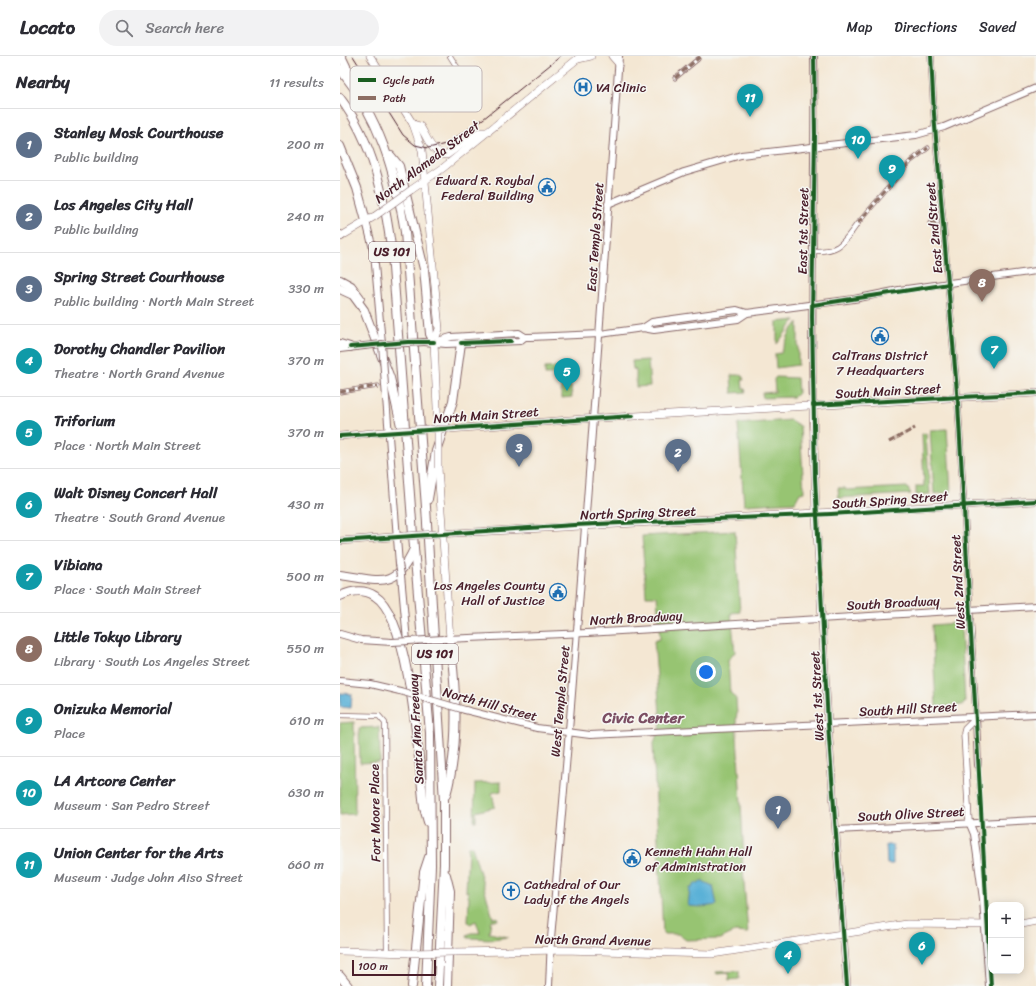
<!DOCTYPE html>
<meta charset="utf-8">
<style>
:root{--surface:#fff;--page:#f2f2f3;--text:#2b2b33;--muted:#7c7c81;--line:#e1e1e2;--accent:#7c3aed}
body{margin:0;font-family:Sriracha,sans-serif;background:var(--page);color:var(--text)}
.controls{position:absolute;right:12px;bottom:12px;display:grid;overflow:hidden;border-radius:8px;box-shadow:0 2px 10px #0003}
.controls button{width:36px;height:36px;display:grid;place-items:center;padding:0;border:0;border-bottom:1px solid var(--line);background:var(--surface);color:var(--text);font:20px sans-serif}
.scale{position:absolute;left:12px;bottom:10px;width:84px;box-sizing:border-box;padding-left:4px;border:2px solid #4a1f2b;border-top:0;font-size:11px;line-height:14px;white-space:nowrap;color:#4a1f2b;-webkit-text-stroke:3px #f6f6f2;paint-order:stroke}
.you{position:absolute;left:366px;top:616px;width:14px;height:14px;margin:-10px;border:3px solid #fff;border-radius:50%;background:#1a73e8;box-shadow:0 0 0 6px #1a73e833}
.badge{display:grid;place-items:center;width:26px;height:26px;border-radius:50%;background:var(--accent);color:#fff;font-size:13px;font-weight:700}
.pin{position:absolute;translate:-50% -33px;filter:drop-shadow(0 1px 2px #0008)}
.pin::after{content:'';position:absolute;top:21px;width:14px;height:12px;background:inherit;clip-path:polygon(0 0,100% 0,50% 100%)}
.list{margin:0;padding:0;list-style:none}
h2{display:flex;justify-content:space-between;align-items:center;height:52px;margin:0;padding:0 16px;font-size:17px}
h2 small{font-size:13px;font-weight:400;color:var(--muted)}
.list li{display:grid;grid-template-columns:26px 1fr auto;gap:12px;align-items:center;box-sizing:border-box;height:72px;padding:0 16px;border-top:1px solid var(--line)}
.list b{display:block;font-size:15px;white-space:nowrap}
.list p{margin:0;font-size:13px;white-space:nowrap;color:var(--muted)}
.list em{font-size:13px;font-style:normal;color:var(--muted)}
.icon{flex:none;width:22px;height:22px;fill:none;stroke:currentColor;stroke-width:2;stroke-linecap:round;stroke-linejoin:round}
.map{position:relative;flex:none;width:696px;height:930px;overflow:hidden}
header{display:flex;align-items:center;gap:24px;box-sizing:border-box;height:56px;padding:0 20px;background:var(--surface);border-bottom:1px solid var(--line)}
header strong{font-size:19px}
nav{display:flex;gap:22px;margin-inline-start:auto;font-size:14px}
.search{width:280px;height:36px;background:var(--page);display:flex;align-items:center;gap:10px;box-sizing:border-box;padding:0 14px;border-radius:22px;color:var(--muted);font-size:15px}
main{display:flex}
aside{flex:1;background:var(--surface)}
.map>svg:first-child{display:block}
</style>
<header>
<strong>Locato</strong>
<div class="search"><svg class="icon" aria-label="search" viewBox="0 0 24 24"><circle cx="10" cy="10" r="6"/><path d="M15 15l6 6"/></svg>Search here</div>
<nav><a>Map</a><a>Directions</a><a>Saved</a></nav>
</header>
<main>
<aside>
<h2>Nearby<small>11 results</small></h2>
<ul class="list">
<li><span class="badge" style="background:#5c6f8a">1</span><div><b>Stanley Mosk Courthouse</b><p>Public building</p></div><em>200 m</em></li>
<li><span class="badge" style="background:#5c6f8a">2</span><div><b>Los Angeles City Hall</b><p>Public building</p></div><em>240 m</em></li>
<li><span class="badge" style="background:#5c6f8a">3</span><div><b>Spring Street Courthouse</b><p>Public building · North Main Street</p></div><em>330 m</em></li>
<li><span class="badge" style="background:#0f9aa8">4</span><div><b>Dorothy Chandler Pavilion</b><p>Theatre · North Grand Avenue</p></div><em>370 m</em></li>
<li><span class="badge" style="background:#0f9aa8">5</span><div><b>Triforium</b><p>Place · North Main Street</p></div><em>370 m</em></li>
<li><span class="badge" style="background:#0f9aa8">6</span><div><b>Walt Disney Concert Hall</b><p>Theatre · South Grand Avenue</p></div><em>430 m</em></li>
<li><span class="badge" style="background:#0f9aa8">7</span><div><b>Vibiana</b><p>Place · South Main Street</p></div><em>500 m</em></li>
<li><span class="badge" style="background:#8d6e63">8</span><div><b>Little Tokyo Library</b><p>Library · South Los Angeles Street</p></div><em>550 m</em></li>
<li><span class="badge" style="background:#0f9aa8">9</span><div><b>Onizuka Memorial</b><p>Place</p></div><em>610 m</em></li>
<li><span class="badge" style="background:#0f9aa8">10</span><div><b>LA Artcore Center</b><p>Museum · San Pedro Street</p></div><em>630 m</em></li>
<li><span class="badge" style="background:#0f9aa8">11</span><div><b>Union Center for the Arts</b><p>Museum · Judge John Aiso Street</p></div><em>660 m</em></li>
</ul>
</aside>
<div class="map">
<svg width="696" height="930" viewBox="0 0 696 930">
<rect width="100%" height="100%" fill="#f6f6f2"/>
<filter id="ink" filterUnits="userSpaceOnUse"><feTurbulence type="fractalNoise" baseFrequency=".025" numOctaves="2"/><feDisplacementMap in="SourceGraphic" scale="8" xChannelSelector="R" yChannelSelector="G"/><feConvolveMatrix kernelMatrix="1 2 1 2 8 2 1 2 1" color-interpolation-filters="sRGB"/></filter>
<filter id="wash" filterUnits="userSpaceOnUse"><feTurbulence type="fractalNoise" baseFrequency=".012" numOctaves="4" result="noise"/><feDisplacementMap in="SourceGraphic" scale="16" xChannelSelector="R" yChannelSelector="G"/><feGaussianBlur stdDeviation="0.9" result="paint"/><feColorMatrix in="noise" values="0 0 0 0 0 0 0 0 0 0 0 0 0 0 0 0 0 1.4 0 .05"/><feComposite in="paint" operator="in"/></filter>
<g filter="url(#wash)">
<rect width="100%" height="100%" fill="#f4e7d3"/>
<g fill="#97c472" stroke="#70724e">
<polygon points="455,264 437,288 437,266"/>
<polygon points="458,266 458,309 436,312 435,298 441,297 450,276"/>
<polygon points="308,304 310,330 296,331 296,314 293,313 292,305"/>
<polygon points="230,311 230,318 205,319 205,312"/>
<polygon points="391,319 402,319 404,324 402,324 403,333 405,333 406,336 392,337"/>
<polygon points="436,321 457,322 458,337 454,341 423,342 422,337 435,336 434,323"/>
<polygon points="231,330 232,341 221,342 221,331"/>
<polygon points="450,364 460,370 464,436 460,437 455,446 404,449 398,368"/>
<polygon points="607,373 611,436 594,438 590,374"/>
<polygon points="586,377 590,438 576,439 576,430 584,430 582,378"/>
<polygon points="567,431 571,438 499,442 498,432 505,432 506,434"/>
<polygon points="395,475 400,556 391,557 395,596 388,605 390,636 396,643 397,658 396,662 404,801 402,801 408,877 395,876 380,883 346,884 338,878 323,878 313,689 321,669 314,585 320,583 317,540 306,540 302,480"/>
<polygon points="617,567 617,570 621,570 625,646 623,649 596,651 592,569"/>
<polygon points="14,666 15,758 0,759 0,667"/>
<polygon points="39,671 40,706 20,707 19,672"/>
<polygon points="161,726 161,735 152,737 155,751 136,756 136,765 134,765 135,727"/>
<polygon points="128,790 132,790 134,797 153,862 157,861 158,864 151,864 149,877 168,881 152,883 128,882 127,879 131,877 140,877 136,865 130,868 128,866 129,841 128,841 128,835 126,836"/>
<polygon points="399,915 399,923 389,924 388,917 377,918 376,916"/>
</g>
<g fill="#5ab1d7" stroke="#526881">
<polygon points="0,637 12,638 11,652 0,651"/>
<polygon points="546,789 553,789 553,808 547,808"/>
<polygon points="362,825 373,830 377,849 362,851 348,850 350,832 352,832 355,828"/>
</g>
</g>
<g filter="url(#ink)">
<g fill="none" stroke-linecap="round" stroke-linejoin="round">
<polyline stroke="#d2bfb1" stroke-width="3.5" stroke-dasharray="3.5 2" stroke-linecap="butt" points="549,386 575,372"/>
<polyline stroke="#d2bfb1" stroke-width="6" stroke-dasharray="6 3" stroke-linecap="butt" points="638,709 646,851"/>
<g stroke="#866566" stroke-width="5">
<g id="pedestrian">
<polyline points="335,22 358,3"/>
<polyline points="518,167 571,105 588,92"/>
<polyline points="590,167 604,167"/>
<polyline points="0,336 38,330"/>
</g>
</g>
<g stroke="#866566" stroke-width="6">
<g id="minor">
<polyline points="110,0 129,30 133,46"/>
<path d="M473,195C500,196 503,187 518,167"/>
<polyline points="0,659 39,660 45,667 47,895"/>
</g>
</g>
<g stroke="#866566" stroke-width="7">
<polyline id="tertiary" points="591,0 594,58 618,348 636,662 625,673 624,677 629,766"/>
</g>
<g stroke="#866566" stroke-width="8">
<g id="secondary">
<polyline points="268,148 344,116 401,99 576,79 604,71 696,32"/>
<polyline points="26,165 34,197 42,288 50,288"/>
<polyline points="303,272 312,266 397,254 407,257 514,243 559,234 696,215"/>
<polyline points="84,286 106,288 180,285 185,281"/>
<polyline points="94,286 111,281 179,277 185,281 190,281 260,278 303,272 314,274 398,263 407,257"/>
<polyline points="0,293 24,290"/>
<polyline points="45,329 59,508"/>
<path d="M473,349C470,233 476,117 474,0"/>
<polyline points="61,519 67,585"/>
<polyline points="0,578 21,584 52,586"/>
<polyline points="106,583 247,577 696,550"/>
<polyline points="0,625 30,628 60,635"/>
<polyline points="125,654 197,672 250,679 696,658"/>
<polyline points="636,662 638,709"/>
<polyline points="629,766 634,778 643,843 649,930"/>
<polyline points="496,774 696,764"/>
<path d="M209,930L211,882C238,588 258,294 279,0"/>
</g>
</g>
<g stroke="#866566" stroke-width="8">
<g id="primary">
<polyline points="30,0 73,68 82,94 99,273 94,286 98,373 88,373"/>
<polyline points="272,0 279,8"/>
<polyline points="238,3 251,0"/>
<path d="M73,68L80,70C87,81 92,99 107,99L139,76H148"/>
<polyline points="71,134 103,112 241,0"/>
<polyline points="0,181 35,160"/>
<polyline points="473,349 476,458 488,668 507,930"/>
<polyline points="109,373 243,363 696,337"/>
<polyline points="0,380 55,375"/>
<polyline points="98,412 110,583"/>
<polyline points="96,478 696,445"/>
<polyline points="0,485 65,480"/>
<polyline points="681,868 696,865"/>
<polyline points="0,895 70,897"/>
<polyline points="114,896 223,894 372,898 567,868 651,869"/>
</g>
</g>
<g stroke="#866566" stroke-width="10">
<g id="motorway">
<polyline points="1,0 14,27"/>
<path d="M0,13C40,63 55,115 65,176L86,451L104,745V808L98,930"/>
<path d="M0,42C34,87 45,143 52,198L74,492L90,677L91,809L86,930"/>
<polyline points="0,90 17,132 26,165"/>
<polyline points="51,100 59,110 84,213 90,278 94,286"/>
<polyline points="0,179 1,180"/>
<polyline points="0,224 11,230 20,242"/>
<polyline points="0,233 13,239 24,254 50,322 62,374"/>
<polyline points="0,288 10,291"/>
<polyline points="88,443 96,395 113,345 121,287"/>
<path d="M0,519C39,524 55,535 74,493"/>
<path d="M0,540C11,535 23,532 35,540C71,562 79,710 84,752L88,766"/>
<path d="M106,739C120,688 116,634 110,583"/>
<polyline points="106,819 110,835 107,930"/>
<polyline points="0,920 8,930"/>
<polyline points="72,930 84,816 89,801"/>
</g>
</g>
<use href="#pedestrian" stroke="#fff" stroke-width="3.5"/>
<use href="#minor" stroke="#fff" stroke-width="4.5"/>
<use href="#tertiary" stroke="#fff" stroke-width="5.5"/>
<use href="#secondary" stroke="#fff" stroke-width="6"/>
<use href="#primary" stroke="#fff" stroke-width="7"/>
<use href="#motorway" stroke="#fff" stroke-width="8"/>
<polyline stroke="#4a1f2b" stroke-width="1" points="13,0 63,79 75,89 88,92 106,88 143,63 221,0"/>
<g stroke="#866566" stroke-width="8" stroke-linecap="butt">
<g id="secondary-bridge">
<polyline points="50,288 84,286"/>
<polyline points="24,290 42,288 45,329"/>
<polyline points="59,508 61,519"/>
<polyline points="52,586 103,583"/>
<polyline points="60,635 125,654"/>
</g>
</g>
<g stroke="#866566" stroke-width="8" stroke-linecap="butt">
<g id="primary-bridge">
<polyline points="35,160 71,134"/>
<polyline points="55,375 88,373"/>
<polyline points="98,412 98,373 109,373"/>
<polyline points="65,480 96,478"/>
<polyline points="70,897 114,896"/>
</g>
</g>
<use href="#secondary-bridge" stroke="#fff" stroke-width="6"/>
<use href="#primary-bridge" stroke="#fff" stroke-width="7"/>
<g stroke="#8d6e63" stroke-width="3" stroke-dasharray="6 3" stroke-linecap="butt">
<polyline points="335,22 361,0"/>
<polyline points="518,167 571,105 588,92"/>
<polyline points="590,167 604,167"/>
<polyline points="0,336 38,330"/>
<polyline points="549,386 575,372"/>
</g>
<g stroke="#f6f6f2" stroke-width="6">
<g id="cycleway">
<polyline points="474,0 475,79 472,261 475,422 488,668 507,930"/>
<polyline points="591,0 594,58 618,348 651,930"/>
<polyline points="473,249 609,228"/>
<polyline points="121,287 171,285"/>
<polyline points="10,291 68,286 94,286"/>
<polyline points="473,349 696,337"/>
<polyline points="0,380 293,360"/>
<polyline points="0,485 234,469 491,458 696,445"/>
</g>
</g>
<use href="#cycleway" stroke="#1b5e20" stroke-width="4"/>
</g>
</g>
<defs>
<g id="hospital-ring" transform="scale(0.9)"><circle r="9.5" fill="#f6f6f2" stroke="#1f6fb2" stroke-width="1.5"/><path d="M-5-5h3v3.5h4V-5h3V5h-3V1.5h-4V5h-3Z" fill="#1f6fb2"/></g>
<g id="civic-ring" transform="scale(0.9)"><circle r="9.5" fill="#f6f6f2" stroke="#1f6fb2" stroke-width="1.5"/><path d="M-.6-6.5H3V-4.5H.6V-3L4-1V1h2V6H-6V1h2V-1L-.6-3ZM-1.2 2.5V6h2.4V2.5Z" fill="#1f6fb2"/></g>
<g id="church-ring" transform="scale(0.9)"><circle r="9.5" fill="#f6f6f2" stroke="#1f6fb2" stroke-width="1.5"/><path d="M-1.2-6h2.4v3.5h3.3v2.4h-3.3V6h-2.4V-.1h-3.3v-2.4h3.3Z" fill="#1f6fb2"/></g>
</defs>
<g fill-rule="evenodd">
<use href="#hospital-ring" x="243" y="31"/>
<use href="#civic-ring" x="207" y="131"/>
<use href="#civic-ring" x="540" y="280"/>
<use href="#civic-ring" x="218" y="536"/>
<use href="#civic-ring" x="292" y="802"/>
<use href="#church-ring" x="171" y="835"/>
</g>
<g text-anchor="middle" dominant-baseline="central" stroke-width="3" stroke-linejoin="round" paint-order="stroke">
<g fill="#f6f6f2" stroke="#7e6067" stroke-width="1">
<rect x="29" y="186" width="46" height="20" rx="3"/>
<rect x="72" y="588" width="46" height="20" rx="3"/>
</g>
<g font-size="12" font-weight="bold" fill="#4a1f2b">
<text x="52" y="196">US 101</text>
<text x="95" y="598">US 101</text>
</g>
<g font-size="13" fill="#4a1f2b" stroke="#f6f6f2" text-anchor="start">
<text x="256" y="31">VA Clinic</text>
<text x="194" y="124" text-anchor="end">Edward R. Roybal<tspan x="194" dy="15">Federal Building</tspan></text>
<text x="540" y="299" text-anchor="middle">CalTrans District<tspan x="540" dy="15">7 Headquarters</tspan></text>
<text x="205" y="529" text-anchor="end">Los Angeles County<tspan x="205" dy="15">Hall of Justice</tspan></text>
<text x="305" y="795">Kenneth Hahn Hall<tspan x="305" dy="15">of Administration</tspan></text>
<text x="184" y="828">Cathedral of Our<tspan x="184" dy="15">Lady of the Angels</tspan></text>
</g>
<g font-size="13" fill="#4a1f2b" stroke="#f6f6f2">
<text transform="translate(87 106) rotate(-37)">North Alameda Street</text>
<text transform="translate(594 172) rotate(-95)">East 2nd Street</text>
<text transform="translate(463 175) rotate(-89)">East 1st Street</text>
<text transform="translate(255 181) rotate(-86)">East Temple Street</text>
<text transform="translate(548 335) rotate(-3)">South Main Street</text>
<text transform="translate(146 359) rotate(-4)">North Main Street</text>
<text transform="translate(550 444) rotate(-4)">South Spring Street</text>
<text transform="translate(298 457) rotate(-2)">North Spring Street</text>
<text transform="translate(618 526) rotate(-93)">West 2nd Street</text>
<text transform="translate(553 547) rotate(-3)">South Broadway</text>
<text transform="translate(296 562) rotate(-3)">North Broadway</text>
<text transform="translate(477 640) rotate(-93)">West 1st Street</text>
<text transform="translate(220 645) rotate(-85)">West Temple Street</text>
<text transform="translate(150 648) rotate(15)">North Hill Street</text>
<text transform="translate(568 653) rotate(-3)">South Hill Street</text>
<text transform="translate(76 673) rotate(-93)">Santa Ana Freeway</text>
<text transform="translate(35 757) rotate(-91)">Fort Moore Place</text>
<text transform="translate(571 758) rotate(-3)">South Olive Street</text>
<text transform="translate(253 884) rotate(1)">North Grand Avenue</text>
</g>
<g font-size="15" font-weight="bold" fill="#7b4e63" stroke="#f6f6f2">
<text x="303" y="662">Civic Center</text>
</g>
</g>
<rect x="10" y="10" width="132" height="46" rx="6" fill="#f6f6f2" stroke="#c2b6b6" stroke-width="1"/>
<rect x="18" y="22" width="18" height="4" fill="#1b5e20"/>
<rect x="18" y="40" width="18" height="4" fill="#8d6e63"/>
<g font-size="11" fill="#4a1f2b">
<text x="43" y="28">Cycle path</text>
<text x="43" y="46">Path</text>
</g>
</svg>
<div class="controls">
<button>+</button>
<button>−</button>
</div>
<div class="scale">100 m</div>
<div class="you"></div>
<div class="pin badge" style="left:438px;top:773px;background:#5c6f8a">1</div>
<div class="pin badge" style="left:338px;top:416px;background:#5c6f8a">2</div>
<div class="pin badge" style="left:179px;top:411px;background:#5c6f8a">3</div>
<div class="pin badge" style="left:448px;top:918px;background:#0f9aa8">4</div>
<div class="pin badge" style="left:227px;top:335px;background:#0f9aa8">5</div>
<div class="pin badge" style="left:582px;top:909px;background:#0f9aa8">6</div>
<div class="pin badge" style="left:654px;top:313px;background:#0f9aa8">7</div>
<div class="pin badge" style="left:642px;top:246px;background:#8d6e63">8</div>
<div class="pin badge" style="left:552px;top:132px;background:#0f9aa8">9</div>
<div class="pin badge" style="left:518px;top:103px;background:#0f9aa8">10</div>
<div class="pin badge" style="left:410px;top:61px;background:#0f9aa8">11</div>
</div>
</main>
